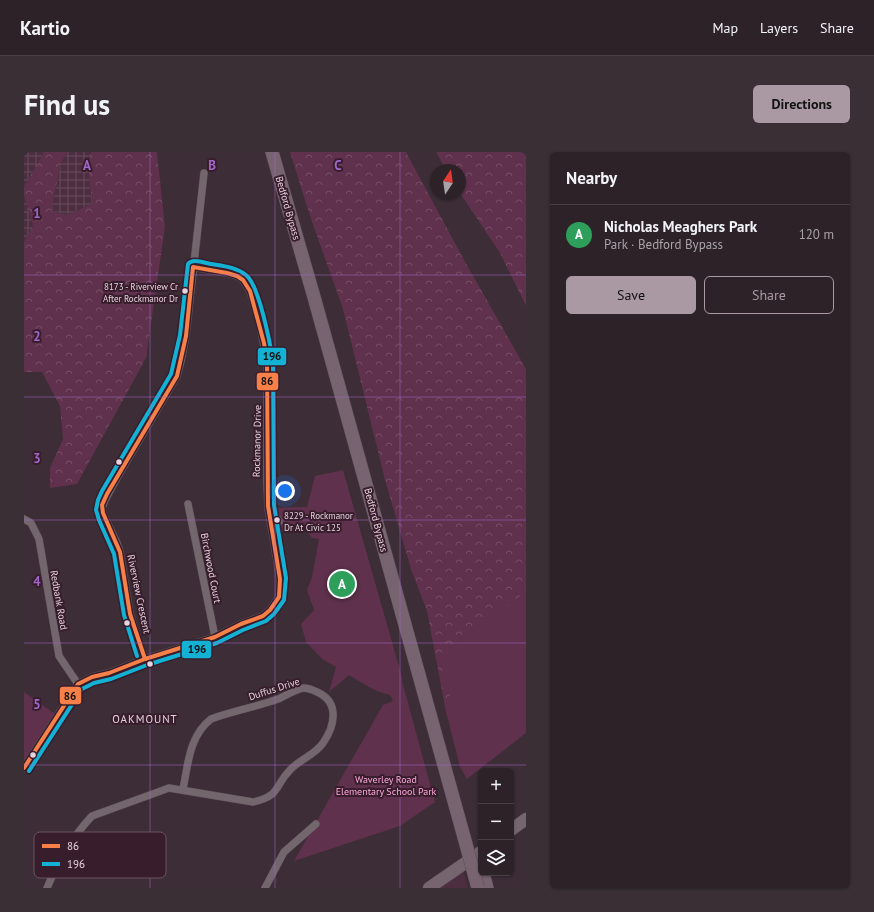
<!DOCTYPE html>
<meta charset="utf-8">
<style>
:root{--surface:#2d2228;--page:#392f34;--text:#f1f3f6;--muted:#a7a4a8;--line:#483f45;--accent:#aa99a3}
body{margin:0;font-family:"PT Sans",sans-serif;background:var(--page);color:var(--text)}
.controls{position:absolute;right:12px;bottom:12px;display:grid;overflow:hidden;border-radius:6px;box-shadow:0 1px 3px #0004}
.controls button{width:36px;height:36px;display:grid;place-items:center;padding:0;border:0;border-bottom:1px solid var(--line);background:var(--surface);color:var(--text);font:20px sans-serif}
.compass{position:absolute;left:406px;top:12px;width:36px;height:36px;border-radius:50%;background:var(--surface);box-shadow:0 1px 3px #0004;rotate:13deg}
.you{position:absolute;left:261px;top:339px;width:14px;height:14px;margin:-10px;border:3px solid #fff;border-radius:50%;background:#1a73e8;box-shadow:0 0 0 6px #1a73e833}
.badge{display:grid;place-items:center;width:26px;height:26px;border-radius:50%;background:var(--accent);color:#fff;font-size:13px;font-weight:700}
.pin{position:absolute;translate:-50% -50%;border:2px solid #fff;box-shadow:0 1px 4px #0006}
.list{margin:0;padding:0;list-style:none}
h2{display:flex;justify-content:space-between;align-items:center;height:52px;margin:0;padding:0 16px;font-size:17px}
h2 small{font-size:13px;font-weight:400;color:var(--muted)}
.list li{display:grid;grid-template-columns:26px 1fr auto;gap:12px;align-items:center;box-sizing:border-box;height:60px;padding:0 16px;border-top:1px solid var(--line)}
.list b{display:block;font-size:15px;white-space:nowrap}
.list p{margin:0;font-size:13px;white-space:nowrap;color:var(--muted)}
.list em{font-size:13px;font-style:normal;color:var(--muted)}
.actions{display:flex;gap:8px;padding:12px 16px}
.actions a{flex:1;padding:9px 0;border:1px solid var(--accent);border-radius:6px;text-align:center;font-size:14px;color:var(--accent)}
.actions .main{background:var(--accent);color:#111}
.icon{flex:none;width:22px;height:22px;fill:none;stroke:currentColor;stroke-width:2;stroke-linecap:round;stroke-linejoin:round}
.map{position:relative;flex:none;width:502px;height:736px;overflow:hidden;border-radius:6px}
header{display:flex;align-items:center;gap:24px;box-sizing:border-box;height:56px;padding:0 20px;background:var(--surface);border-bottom:1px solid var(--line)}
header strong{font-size:19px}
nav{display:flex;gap:22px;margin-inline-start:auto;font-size:14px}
.intro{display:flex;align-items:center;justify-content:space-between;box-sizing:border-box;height:96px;padding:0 24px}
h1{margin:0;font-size:28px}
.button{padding:10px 18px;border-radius:6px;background:var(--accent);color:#111;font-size:14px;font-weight:700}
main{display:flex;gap:24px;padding:0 24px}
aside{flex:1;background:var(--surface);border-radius:6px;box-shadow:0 1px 3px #0004}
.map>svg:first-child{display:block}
</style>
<header>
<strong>Kartio</strong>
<nav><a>Map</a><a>Layers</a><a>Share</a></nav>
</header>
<div class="intro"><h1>Find us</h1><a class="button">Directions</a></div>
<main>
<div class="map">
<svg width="502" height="736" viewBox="0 0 502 736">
<defs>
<pattern id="industrial-grid" width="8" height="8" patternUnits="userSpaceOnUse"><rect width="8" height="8" fill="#4d2e40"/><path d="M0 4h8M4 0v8" fill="none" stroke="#664b5b"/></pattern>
<pattern id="forest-crowns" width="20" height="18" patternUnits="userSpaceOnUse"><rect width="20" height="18" fill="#5f314c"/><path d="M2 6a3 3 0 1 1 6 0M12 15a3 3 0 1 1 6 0" fill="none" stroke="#764e65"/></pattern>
</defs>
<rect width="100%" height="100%" fill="#3c2d36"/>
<polygon fill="#4d2e40" points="438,714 444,736 405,736"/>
<g fill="url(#industrial-grid)">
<polygon points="0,0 20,0 0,35"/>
<polygon points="43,0 68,0 65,4 65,29 69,51 44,63 27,59 37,11"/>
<polygon points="0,43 9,74 0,90"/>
</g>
<g fill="url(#forest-crowns)">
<polygon points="20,0 43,0 37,11 27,59 44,63 69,51 65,29 65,4 68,0 133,0 141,75 122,206 53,332 26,336 26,316 39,287 36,254 18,220 0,220 0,90 9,74 0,43 0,35"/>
<polygon points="266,0 382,0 440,108 502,217 502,507 422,560 403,459 387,417 361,328 319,157 286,64"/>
<polygon points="412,0 502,0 502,154 476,101 436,41 436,18 422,18"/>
</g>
<g fill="#5f314c">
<path d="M319,318L378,525V529L411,650L376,674L270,709L359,553L369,549L366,543C351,540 338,531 325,523L305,540L312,515L298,507L282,490L277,472L290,458L283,438L288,425L295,387L288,386L282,378L259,379L244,381L240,356L283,355L291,324Z"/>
<polygon points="502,440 502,581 443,627 436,615 422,560 426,544 415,503"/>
<polygon points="0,540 34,564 0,613"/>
</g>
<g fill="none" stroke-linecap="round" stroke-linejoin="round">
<g stroke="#594c53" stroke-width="8">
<g id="street">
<polyline points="164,352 191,485"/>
<polyline points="247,364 253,366 255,370 249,377"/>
<polyline points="0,367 7,371 15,387 35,504 54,532"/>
<polyline points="121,507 115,492 106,462 96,400 93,391 79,362 78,356 81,348 94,324 153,224 157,209 162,183 180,21"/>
<polyline points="0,616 54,532 68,525 85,521 121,507 191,485 217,472 239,464 246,458 255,445 256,427 244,354 243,330 243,209 236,173 226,139 219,128 213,124 203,121 169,115"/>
<path d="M23,736C34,710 48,685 68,664L145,636L229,650C257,644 250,634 266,618C276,607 291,603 299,591C311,574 316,550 293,540C289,538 283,536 279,536C272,537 261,544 254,547C232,555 208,559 187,567C165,584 164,613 159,637"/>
<polyline points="241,736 260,700 292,672"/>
</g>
</g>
<g stroke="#594c53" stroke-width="13">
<g id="primary">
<polyline points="487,678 502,667"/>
<polyline points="405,736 457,700"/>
</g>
</g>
<g stroke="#594c53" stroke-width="14">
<g id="highway">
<polyline points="248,0 290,145 440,685"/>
<polyline points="459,721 463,736"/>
</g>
</g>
<use href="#street" stroke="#73666d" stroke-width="7"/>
<use href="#primary" stroke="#76656f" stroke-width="12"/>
<use href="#highway" stroke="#786471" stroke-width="13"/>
<g stroke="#594c53" stroke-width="14" stroke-linecap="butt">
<polyline id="highway-bridge" points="440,685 454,736"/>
</g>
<use href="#highway-bridge" stroke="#786471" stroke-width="13"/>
<g stroke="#381d2d" stroke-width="7">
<g id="bus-1">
<polygon points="169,115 203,121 213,124 219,128 226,139 240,191 243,209 244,354 256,427 255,445 246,458 239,464 217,472 191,485 121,507 106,462 96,400 79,361 78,353 83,342 153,224 162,184"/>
<polyline points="0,616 54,532 68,525 85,521 121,507"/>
</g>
</g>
<g stroke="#381d2d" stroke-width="7">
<path id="bus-2" d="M5,619L58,537L70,531L87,527L123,513L193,491L219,478L242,469L250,462L260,448L262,426L250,353L249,209C246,191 235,133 222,123C212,115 199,114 187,112C180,111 169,106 164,112L156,183L147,222L78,339L74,348L72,358L75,368L90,402L100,463L113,504"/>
</g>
<use href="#bus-1" stroke="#f78048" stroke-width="4"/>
<use href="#bus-2" stroke="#13b2d5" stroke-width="4"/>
</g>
<path fill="none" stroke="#a066ca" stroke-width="1" stroke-opacity="0.55" d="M126,0V736M251,0V736M376,0V736M0,123H502M0,245H502M0,368H502M0,491H502M0,613H502"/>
<g fill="#e5d3dd" stroke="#381d2d" stroke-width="1.5">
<circle cx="161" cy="139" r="3.5"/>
<circle cx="95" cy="310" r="3.5"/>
<circle cx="253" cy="368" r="3.5"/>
<circle cx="103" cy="471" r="3.5"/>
<circle cx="126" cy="512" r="3.5"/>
<circle cx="9" cy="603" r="3.5"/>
</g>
<g text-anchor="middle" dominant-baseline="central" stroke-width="4" stroke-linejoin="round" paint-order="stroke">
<g font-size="9" fill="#e5d3dd" stroke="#381d2d" text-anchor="end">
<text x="154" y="134">8173 - Riverview Cr<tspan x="154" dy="12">After Rockmanor Dr</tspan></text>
<text x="260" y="363" text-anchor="start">8229 - Rockmanor<tspan x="260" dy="12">Dr At Civic 125</tspan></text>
</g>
<g font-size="10" fill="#e5d3dd" stroke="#381d2d">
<text transform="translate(264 56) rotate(74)">Bedford Bypass</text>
<text transform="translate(233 289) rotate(-89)">Rockmanor Drive</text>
<text transform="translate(352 368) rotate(75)">Bedford Bypass</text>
<text transform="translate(187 416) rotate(79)">Birchwood Court</text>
<text transform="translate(115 442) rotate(78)">Riverview Crescent</text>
<text transform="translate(35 448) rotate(80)">Redbank Road</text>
<text transform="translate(250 537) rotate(-18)">Duffus Drive</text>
</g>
<g font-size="10" fill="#fdaada" stroke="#381d2d">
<text x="362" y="627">Waverley Road<tspan x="362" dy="12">Elementary School Park</tspan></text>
</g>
<g font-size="11" letter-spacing="1" fill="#e5d3dd" stroke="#381d2d">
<text x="121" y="567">OAKMOUNT</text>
</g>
</g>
<rect x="10" y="680" width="132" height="46" rx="6" fill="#381d2d" stroke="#6c5462" stroke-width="1"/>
<rect x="18" y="692" width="18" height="4" fill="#f78048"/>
<rect x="18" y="710" width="18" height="4" fill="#13b2d5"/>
<g font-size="11" fill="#e5d3dd">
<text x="43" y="698">86</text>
<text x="43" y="716">196</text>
</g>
<g font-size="13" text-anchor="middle" font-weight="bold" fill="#a066ca" stroke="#381d2d" stroke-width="4" stroke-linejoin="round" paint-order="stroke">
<text x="63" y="18">A</text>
<text x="188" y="18">B</text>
<text x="314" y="18">C</text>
<text x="13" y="66">1</text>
<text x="13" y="189">2</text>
<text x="13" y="311">3</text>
<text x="13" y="434">4</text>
<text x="13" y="557">5</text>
</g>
<g stroke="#381d2d" stroke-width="1.5">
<rect x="233" y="195" width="30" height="19" rx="4" fill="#13b2d5"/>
<rect x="232" y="220" width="23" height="19" rx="4" fill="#f78048"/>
<rect x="157" y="488" width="31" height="19" rx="4" fill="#13b2d5"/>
<rect x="35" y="534" width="23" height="19" rx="4" fill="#f78048"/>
</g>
<g font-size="11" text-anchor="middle" font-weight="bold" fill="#111">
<text x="248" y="208">196</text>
<text x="243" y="233">86</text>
<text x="173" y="501">196</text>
<text x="46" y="548">86</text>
</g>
</svg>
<div class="controls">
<button>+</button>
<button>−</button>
<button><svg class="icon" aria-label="layers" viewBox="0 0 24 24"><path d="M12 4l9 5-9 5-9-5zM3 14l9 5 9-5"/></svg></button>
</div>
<svg class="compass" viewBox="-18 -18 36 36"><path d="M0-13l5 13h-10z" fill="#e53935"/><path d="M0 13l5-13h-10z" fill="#a7a4a8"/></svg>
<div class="you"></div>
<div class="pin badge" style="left:318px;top:432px;background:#2e9e5b">A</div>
</div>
<aside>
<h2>Nearby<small></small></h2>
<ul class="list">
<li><span class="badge" style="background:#2e9e5b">A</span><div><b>Nicholas Meaghers Park</b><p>Park · Bedford Bypass</p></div><em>120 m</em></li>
</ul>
<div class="actions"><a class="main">Save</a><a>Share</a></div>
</aside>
</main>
